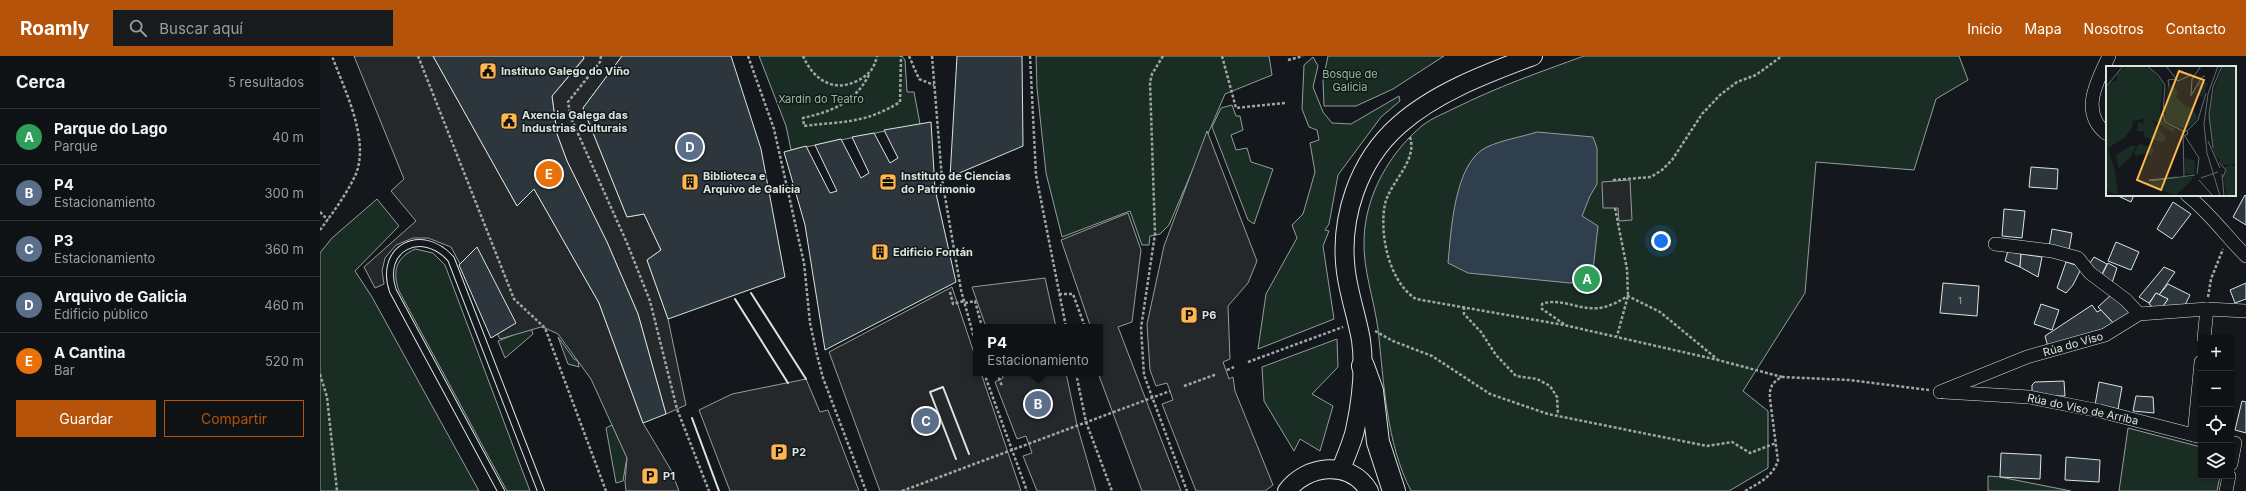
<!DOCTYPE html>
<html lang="es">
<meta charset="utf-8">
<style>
:root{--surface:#0f1215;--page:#181b1e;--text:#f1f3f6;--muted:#9b9ea0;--line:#2f3234;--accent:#b45309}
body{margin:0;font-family:Inter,sans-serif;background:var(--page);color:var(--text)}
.controls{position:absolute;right:12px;bottom:12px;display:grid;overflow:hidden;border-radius:0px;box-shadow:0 1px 3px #0004}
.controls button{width:36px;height:36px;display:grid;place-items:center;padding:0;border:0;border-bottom:1px solid var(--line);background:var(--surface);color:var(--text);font:20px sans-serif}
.you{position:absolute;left:1341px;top:185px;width:14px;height:14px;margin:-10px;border:3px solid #fff;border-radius:50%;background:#1a73e8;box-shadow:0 0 0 6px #1a73e833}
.badge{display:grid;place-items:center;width:26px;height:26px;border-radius:50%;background:var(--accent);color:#fff;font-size:13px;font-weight:700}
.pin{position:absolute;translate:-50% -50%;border:2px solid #fff;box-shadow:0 1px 4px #0006}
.popup{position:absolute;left:653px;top:268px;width:130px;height:52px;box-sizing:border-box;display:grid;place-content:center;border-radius:0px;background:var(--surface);filter:drop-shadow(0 1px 3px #0005);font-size:13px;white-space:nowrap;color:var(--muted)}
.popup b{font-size:15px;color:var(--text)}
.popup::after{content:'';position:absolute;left:50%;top:100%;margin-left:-8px;border:8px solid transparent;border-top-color:var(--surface)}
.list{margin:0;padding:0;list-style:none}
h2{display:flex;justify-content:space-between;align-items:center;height:52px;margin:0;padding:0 16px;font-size:17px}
h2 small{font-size:13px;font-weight:400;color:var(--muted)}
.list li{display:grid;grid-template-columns:26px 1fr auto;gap:12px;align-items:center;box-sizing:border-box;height:56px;padding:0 16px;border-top:1px solid var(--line)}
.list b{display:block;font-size:15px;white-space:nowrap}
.list p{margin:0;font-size:13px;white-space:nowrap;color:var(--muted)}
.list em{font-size:13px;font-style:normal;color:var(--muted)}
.actions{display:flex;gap:8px;padding:12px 16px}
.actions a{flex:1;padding:9px 0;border:1px solid var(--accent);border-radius:0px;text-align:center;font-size:14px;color:var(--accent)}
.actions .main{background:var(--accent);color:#fff}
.icon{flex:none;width:22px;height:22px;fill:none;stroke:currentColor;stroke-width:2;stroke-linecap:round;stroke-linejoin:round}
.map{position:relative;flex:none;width:1926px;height:435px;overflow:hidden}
header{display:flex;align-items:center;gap:24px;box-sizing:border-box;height:56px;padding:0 20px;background:var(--accent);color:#fff}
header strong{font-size:19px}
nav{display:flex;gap:22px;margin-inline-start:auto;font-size:14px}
.search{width:280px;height:36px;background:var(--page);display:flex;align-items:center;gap:10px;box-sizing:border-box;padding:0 14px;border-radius:0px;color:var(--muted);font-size:15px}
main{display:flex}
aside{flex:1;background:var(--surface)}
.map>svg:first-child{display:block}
</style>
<header>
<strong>Roamly</strong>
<div class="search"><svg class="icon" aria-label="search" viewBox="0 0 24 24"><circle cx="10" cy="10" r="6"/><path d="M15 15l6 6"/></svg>Buscar aquí</div>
<nav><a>Inicio</a><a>Mapa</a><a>Nosotros</a><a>Contacto</a></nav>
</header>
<main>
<aside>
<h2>Cerca<small>5 resultados</small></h2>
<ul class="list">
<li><span class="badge" style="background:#2e9e5b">A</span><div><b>Parque do Lago</b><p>Parque</p></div><em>40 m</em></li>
<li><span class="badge" style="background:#5c6f8a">B</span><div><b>P4</b><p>Estacionamiento</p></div><em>300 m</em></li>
<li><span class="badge" style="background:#5c6f8a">C</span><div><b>P3</b><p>Estacionamiento</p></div><em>360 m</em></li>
<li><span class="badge" style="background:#5c6f8a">D</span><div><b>Arquivo de Galicia</b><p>Edificio público</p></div><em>460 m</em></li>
<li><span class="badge" style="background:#e8710a">E</span><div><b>A Cantina</b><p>Bar</p></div><em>520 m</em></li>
</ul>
<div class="actions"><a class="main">Guardar</a><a>Compartir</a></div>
</aside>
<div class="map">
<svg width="1926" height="435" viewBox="0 0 1926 435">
<rect width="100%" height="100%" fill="#14181c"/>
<g fill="#1a2d24" stroke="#939e99">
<polygon points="439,0 582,0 585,4 587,36 594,36 600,68 471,94 466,70"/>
<polygon points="716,0 949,0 952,19 905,38 849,169 840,178 830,180 829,189 822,189 810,155 742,181 726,117 717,32"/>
<polygon points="1008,0 1124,0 1073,33 1036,50 1004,50 1003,24"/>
<path d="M1264,0H1639L1648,24L1616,43L1594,114L1496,106L1485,237L1423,335L1448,355V412L1409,435H1091C1066,386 1064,327 1058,273C1054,243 1043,214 1044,184C1045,139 1070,96 1103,69C1112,62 1125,57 1135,52C1177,31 1220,16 1264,0Z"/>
<polygon points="993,1 998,10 993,31 1003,56 1012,67 1031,68 1079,40 1080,45 1061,61 1018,119 1009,168 1005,174 1009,175 1003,190 1014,263 938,293 946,238 977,182 972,169 983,158 995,116 990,87 999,84 997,74 989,71 982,53 984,9"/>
<polygon points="912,49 916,60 920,60 923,74 911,79 916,94 927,92 931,106 953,113 934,168 928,164 892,71 901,52"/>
<polygon points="57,143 79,170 35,215 52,241 159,435 0,435 0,197 12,182"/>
<path d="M95,193L113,197L125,209L210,435H187L79,235C72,215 76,202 95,193Z"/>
<polygon points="211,272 213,278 185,302 178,285"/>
<polygon points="238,281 254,303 258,305 259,311 248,308"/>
<polygon points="1017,283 1018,311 992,338 1013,350 1000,395 980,383 974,395 944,345 942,311"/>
<polygon points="292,369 307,401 303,425 296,427 286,372"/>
<polygon points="1808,372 1881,391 1881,420 1900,420 1897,435 1799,435"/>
<polygon points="1668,420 1680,421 1751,435 1668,435"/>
</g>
<g fill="#24282b" stroke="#939e99">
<polygon points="34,0 113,0 197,150 214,133 279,247 323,367 351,414 359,435 306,435 305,426 307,402 271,323 238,278 225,272 221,271 180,283 131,191 108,182 93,182 76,189 65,202 62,215 64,228 55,232 44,211 96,165 71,135 84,123"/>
<polygon points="263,0 302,0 263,52 307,161 324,158 341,194 327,204 348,263 366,349 346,358 318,258 287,186 247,105 237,78 232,40 264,3"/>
<polygon points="887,75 937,205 928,227 908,250 910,303 903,306 909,323 913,321 915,335 953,429 945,435 876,435 842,348 853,344 850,335 847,327 836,330 830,314 827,268 844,190"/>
<polygon points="1310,124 1312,164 1299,165 1298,152 1283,152 1282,126"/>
<polygon points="808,157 821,194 812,266 798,271 861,435 822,435 778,317 780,317 780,271 767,271 770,269 741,184"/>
<polygon points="725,222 736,271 666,271 652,231"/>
<polygon points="632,231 656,303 656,317 661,317 701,435 560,435 509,296"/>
<polygon points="682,317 746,317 757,369 776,435 717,435 703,400 712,397 706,380 697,383 675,326 683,322"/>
<polygon points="486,323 500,356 508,354 539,435 410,435 379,354 412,338"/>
</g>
<path fill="#2f3f4d" stroke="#939e99" d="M1217,76L1273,81L1277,92V128L1270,140L1262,160L1278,170L1272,223L1250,227L1148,217L1128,207C1131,176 1134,106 1167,91C1182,84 1201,81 1217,76Z"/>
<g fill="#2c363c" stroke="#d8e6dc">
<polygon points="113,0 263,0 264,2 232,40 237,78 247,105 287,186 318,258 346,358 323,367 279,247 214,133 197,150"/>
<polygon points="302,0 411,0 441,93 465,221 348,263 327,204 341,194 324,158 307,161 263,52"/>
<polygon points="637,0 702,0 703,90 630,121"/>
<polygon points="611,66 615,133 636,226 505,294 485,169 464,96 486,90 510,137 517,135 495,89 521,83 541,122 549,117 532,81 554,77 570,107 578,102 564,74"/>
<polygon points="1711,111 1738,113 1737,133 1709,131"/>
<polygon points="1796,139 1814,139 1811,146"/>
<polygon points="1925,139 1926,140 1926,169 1913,161"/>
<polygon points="1853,146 1871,158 1852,183 1837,173"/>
<polygon points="1684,153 1705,155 1702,182 1682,180"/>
<polygon points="1732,173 1752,177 1749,194 1729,191"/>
<polygon points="1796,186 1819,196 1811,214 1788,205"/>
<polygon points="157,191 196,267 171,282 139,209"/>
<polygon points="1688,195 1701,198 1700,211 1685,205"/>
<polygon points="1701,198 1722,201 1718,221 1700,211"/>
<polygon points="1774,201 1787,208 1781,220 1768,210"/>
<polygon points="1746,206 1762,211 1753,229 1746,237 1737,232"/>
<polygon points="1788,207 1797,212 1792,227 1780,223"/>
<polygon points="1844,211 1855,216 1839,239 1836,237 1829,247 1819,241"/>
<polygon points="1623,227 1659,230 1657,260 1620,257"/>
<polygon points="1926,227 1926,243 1915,247 1910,234"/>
<polygon points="1848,228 1870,239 1864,251 1841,253 1848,243 1839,239"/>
<polygon points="1793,237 1810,256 1795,269 1778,251"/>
<polygon points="1836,237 1848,243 1841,253 1835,253 1829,248"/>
<polygon points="1721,248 1739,254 1732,274 1714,268"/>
<polygon points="1772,249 1777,256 1781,254 1795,269 1728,291 1725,280"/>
<polygon points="1744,325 1745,340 1712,340 1712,329 1715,326"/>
<polygon points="1779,326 1802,331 1798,353 1775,349"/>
<polygon points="1816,340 1833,341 1834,357 1813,355"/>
<polygon points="1922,345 1926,346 1926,377 1915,374"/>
<polygon points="1681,397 1721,399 1720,423 1680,421"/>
<polygon points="1746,401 1780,404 1779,426 1745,424"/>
</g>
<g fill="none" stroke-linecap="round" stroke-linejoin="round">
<g stroke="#d8e6dc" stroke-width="8">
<path id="lane" d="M181,435L73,235C58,192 102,170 131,203L221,435"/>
</g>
<g stroke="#d8e6dc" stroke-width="14">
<g id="street">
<path d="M1787,78C1759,57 1777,25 1789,0"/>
<path d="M1867,139C1890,157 1906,180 1926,200"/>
<polyline points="1675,188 1732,195 1758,202 1770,217 1806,244 1819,258"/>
<polyline points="1884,282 1887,253"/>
<polyline points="1620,336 1707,301 1785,279 1819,258 1887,253 1926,255"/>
<polyline points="1624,336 1709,341 1780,355 1881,381"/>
<polyline points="1874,379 1881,306"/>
<polyline points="1911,408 1915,387"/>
<polyline points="1906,435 1909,420"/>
</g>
</g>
<g stroke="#d8e6dc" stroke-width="20">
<g id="secondary">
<path d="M1021,414C1025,401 1032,388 1035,374C1041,346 1045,313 1041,284C1037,261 1029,239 1026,216C1019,163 1038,105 1079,69C1116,36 1168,17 1213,0"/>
<path d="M967,435C986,409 1030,403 1049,435"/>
</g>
</g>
<g stroke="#d8e6dc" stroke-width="24">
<polyline id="highway" points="1043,310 1052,335 1058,386 1074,435"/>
</g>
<g stroke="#9da8a2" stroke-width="2.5" stroke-dasharray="3 2" stroke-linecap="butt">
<polyline points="98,0 194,243 225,272 286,435"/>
<polyline points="281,0 280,6 248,46 251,62 307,187 330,245 357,353 389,435"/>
<polyline points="428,0 454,73 484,207 490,267 497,299 503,322 546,435"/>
<path d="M483,0C493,23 513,37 537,25C549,19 554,13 557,0"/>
<polyline points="589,0 599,23 614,29"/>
<polyline points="612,0 622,123 641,234 656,289"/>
<polyline points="710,0 716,119 746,271"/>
<polyline points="843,0 832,18 830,26 835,178 821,272 824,319 867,435"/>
<polyline points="902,0 916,52 965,47"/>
<polyline points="968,4 983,0"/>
<path d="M549,19C534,47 513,55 483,62L484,70C524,65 544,68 580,46L581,0"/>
<path d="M1090,81C1098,105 1070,126 1065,148C1059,178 1069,226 1096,243L1244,269L1398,304L1462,321"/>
<polyline points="1294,125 1294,124 1331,121 1342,114 1352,104 1382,58 1400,39 1417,26 1436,19 1462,0"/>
<polyline points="1295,152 1307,213 1308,240 1297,280"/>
<polyline points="0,156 8,164"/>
<path d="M0,174C12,158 26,139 35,120C51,85 24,33 12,0"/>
<polyline points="630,236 633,248 644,245"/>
<polyline points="739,238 753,238 765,271"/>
<polyline points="1888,241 1891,223 1903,193"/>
<polyline points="645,247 655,245 662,271"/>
<polyline points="1144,251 1144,258 1161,276 1176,299 1196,320 1217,323 1230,330 1237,341 1238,359"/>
<path d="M1244,268L1222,253V248C1238,242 1253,251 1269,252C1284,254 1296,247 1308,240L1340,256L1397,303"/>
<polyline points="1055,275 1073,285 1112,300 1170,338 1228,358 1387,390 1412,386 1430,397 1456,387"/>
<polyline points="928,306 1023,271"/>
<polyline points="907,314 914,311"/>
<polyline points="664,317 707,435"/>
<polyline points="677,317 682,330"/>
<polyline points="756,317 766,366 792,435"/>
<polyline points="0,318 7,341 17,435"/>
<polyline points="864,330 897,318"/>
<polyline points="582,435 850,335"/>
<path d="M1425,435C1439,427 1452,421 1458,405L1450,343C1449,332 1452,326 1462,321L1529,324L1609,334"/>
</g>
<use href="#lane" stroke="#14181c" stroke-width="6"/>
<use href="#street" stroke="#14181c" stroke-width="13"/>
<use href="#secondary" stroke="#14181c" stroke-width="18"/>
<use href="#highway" stroke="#14181c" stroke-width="22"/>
<g stroke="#d8e6dc" stroke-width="2">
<polyline points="431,237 486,323"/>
<polyline points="415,243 468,327"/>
<polyline points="372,362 399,435"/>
<polyline points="636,403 610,336 623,331 649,398"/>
</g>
</g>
<defs>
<g id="civic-square" transform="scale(0.9)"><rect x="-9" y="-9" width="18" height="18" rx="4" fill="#ffb74d" stroke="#14181c"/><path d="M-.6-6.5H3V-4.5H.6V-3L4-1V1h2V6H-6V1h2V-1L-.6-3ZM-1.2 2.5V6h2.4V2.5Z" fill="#111"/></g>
<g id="building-square" transform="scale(0.9)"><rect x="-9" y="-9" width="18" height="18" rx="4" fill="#ffb74d" stroke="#14181c"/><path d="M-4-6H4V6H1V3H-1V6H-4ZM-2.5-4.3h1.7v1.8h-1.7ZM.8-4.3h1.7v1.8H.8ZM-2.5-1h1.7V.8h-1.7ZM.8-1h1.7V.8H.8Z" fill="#111"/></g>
<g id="office-square" transform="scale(0.9)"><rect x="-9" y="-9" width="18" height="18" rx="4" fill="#ffb74d" stroke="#14181c"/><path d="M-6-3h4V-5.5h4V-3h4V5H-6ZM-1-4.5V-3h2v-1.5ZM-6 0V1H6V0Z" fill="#111"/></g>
<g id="parking-square" transform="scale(0.9)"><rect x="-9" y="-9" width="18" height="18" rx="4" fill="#ffb74d" stroke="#14181c"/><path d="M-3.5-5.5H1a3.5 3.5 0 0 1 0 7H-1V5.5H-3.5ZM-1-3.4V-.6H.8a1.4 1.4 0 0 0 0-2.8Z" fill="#111"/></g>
</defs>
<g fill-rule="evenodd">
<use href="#civic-square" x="168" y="15"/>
<use href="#civic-square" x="189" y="65"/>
<use href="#building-square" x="370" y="126"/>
<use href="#office-square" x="568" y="126"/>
<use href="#building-square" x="560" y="196"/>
<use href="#parking-square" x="869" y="259"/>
<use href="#parking-square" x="459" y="396"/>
<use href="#parking-square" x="330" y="420"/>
</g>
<g text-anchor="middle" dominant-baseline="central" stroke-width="3" stroke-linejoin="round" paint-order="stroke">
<g font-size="9" fill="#adbab4">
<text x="1640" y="244">1</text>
</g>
<g font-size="11" font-weight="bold" fill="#d8e6dc" stroke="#14181c" text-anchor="start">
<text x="181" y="15">Instituto Galego do Viño</text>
<text x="202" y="59">Axencia Galega das<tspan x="202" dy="13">Industrias Culturais</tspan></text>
<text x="383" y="120">Biblioteca e<tspan x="383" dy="13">Arquivo de Galicia</tspan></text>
<text x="581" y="120">Instituto de Ciencias<tspan x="581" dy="13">do Patrimonio</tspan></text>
<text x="573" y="196">Edificio Fontán</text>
<text x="882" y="259">P6</text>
<text x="472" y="396">P2</text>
<text x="343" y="420">P1</text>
</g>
<g font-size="11" fill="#8ac095" stroke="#14181c">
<text x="1030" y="18">Bosque de<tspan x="1030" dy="13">Galicia</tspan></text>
<text x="501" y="43">Xardín do Teatro</text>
</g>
<g font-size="11" fill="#d8e6dc" stroke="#14181c">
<text transform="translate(1753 288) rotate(-16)">Rúa do Viso</text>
<text transform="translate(1763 353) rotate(12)">Rúa do Viso de Arriba</text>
</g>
</g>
<g transform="translate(1786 10)">
<rect width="130" height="130" fill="#14181c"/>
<path d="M20,0H37L46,5L57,17L54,45L56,54L60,59L68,62V67L45,53L53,64L61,65H54L60,71L57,76L48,74L38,71V65H31L32,56L37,58L38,53L27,55L26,62L19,71L2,82L9,105L12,128H8L0,124V26L3,18L11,14V8ZM117,0H130V98L117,99L108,88L102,53L105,33ZM95,15L102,17L97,31L91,29L95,22L91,20ZM61,21H68L72,26L70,32L81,41H86L92,52L85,60L75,62L59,55ZM33,78L48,82L46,90L40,87L30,90L28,87ZM25,80H30L25,90L13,102L10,89ZM79,92L89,95L88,109L79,107ZM124,99L130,100V130H121L118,116L119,101ZM79,111H86V114L70,129L42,120L40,114L44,117Z" fill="#1a2d24"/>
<path fill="none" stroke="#626a69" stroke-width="1" d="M41,0L52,9L59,19L57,47L59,56L77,65H81L82,68L78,70M60,0L72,15L85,9L87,10M112,0L102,28L98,58L101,87L114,130M0,21L17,0M63,21L62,14L70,13M86,28L96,11L99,10M85,30L86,13L95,0M77,65L78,110M81,65L92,54L100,27M79,70L93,92L91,108M102,75L114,102M107,82L103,48L107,21L116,0M113,96L120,104L117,111M116,108L118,130M71,111L43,114L46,115L89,109M95,112L112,106M93,114L107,130"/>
<path fill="#ffb74d" fill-opacity="0.15" stroke="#ffb74d" stroke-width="2" d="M73,5L98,14L55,124L31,114Z"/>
<rect width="130" height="130" fill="none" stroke="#d8e6dc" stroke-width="2"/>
</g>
</svg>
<div class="controls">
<button>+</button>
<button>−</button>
<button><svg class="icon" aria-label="locate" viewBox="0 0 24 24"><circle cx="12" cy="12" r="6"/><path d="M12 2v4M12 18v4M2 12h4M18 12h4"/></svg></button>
<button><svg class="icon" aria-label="layers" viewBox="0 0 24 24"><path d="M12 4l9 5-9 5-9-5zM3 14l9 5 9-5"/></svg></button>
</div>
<div class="you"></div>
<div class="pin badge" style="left:1267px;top:223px;background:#2e9e5b">A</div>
<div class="pin badge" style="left:718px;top:348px;background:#5c6f8a">B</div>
<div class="popup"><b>P4</b>Estacionamiento</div>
<div class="pin badge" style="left:606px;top:365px;background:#5c6f8a">C</div>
<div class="pin badge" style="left:370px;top:91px;background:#5c6f8a">D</div>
<div class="pin badge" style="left:229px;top:118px;background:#e8710a">E</div>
</div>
</main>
